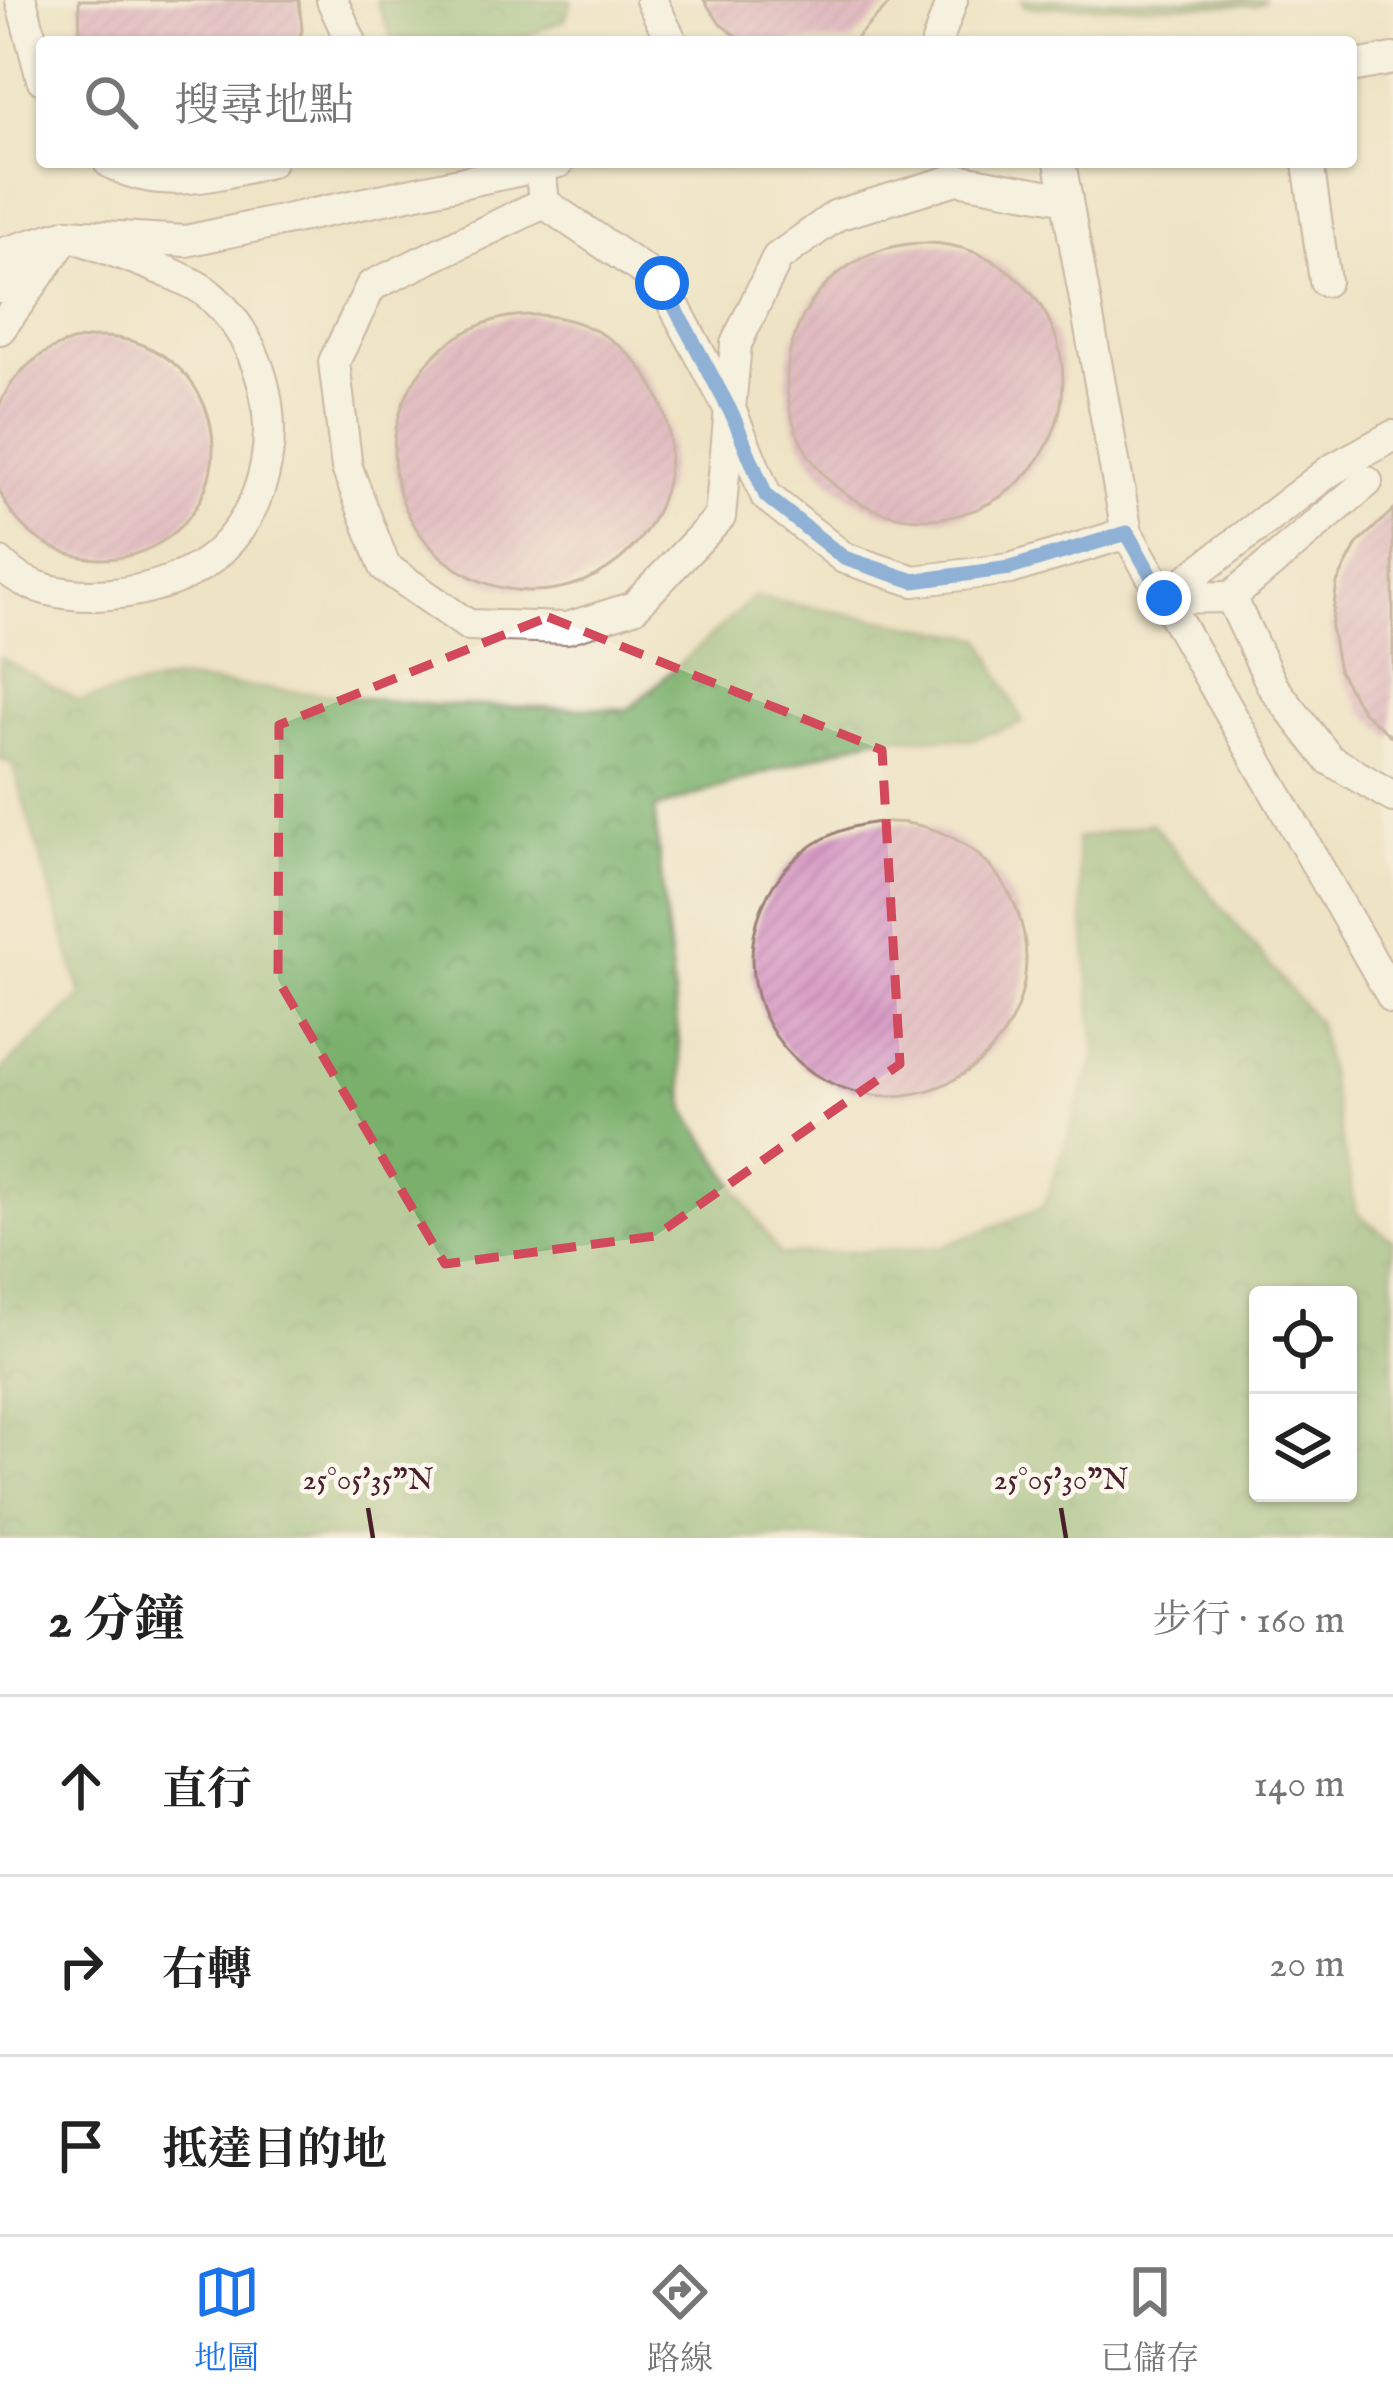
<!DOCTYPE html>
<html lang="zh-TW">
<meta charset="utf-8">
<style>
:root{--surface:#fff;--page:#f6f6f6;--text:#222;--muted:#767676;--line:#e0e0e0;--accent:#1a73e8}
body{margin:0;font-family:"IM FELL English","Noto Serif TC",serif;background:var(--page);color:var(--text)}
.controls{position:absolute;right:36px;bottom:36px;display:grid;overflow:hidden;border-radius:12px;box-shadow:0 3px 9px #0004}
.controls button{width:108px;height:108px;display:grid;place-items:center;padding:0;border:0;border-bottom:3px solid var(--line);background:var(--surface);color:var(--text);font:60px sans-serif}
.stop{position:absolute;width:36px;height:36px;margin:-27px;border:9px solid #1a73e8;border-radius:50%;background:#fff}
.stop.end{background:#1a73e8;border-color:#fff;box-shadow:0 3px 12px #0008}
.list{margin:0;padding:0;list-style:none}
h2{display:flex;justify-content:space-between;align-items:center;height:156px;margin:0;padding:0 48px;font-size:51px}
h2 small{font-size:39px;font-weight:400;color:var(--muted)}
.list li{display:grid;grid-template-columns:78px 1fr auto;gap:36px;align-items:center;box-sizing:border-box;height:180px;padding:0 48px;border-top:3px solid var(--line)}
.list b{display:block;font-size:45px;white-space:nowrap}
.list em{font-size:39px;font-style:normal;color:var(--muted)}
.icon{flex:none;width:66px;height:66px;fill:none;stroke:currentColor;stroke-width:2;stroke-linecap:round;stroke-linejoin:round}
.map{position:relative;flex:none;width:1393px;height:1538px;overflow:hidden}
.search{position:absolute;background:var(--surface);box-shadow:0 3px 9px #0004;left:36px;right:36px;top:36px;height:132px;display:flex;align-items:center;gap:30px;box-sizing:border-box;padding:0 42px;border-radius:12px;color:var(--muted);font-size:45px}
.sheet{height:696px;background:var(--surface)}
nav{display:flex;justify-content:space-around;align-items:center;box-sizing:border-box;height:168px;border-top:3px solid var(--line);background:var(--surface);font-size:33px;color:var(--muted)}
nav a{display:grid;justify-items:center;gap:6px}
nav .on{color:var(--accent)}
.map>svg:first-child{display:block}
</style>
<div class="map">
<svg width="1393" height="1538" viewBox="0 0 1393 1538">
<defs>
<pattern id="forest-crowns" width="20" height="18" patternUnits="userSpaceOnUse" patternTransform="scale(3)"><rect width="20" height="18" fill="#7ab06c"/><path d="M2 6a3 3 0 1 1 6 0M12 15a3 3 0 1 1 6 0" fill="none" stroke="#668f59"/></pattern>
<pattern id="building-hatch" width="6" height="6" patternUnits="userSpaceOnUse" patternTransform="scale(3)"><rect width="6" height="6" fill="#d28bbe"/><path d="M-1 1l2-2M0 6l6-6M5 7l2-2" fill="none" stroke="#ac719b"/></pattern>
</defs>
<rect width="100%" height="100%" fill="#fbf7ec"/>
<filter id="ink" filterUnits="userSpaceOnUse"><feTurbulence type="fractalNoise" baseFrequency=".00833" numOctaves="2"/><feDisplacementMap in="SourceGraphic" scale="24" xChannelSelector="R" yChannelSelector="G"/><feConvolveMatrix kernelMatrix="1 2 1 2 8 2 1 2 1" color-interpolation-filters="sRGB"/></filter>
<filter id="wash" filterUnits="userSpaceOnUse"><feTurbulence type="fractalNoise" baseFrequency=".004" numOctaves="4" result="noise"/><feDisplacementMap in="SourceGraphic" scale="48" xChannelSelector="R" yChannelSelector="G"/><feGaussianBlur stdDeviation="2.7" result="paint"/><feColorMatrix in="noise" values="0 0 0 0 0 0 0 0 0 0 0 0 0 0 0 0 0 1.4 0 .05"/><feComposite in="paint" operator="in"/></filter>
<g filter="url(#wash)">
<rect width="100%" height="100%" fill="#eee3c5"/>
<g fill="url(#forest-crowns)" stroke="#62684c" stroke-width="3" fill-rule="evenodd">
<polygon points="376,0 572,0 565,20 511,42 393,42"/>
<polygon points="1021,0 1266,0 1256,5 1025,7"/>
<path d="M754,597L982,638L1023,723L971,739L875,737L654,809L686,1110L780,1255L942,1247L1043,1207L1096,1056L1076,839L1152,823L1318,1023L1357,1213L1393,1240V1538H0V1072L82,996L12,763L0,760V657L79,701L174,679L431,705L629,709ZM1348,1295V1493H1258V1295Z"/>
</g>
<g id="blocks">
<g fill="url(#building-hatch)">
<polygon points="79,0 299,0 302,30 298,42 80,42"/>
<polygon points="704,0 893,0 852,42 745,42 720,24"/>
<circle cx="925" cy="381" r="138"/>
<circle cx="532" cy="453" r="138"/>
<circle cx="102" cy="448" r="111"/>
<polygon points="1393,510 1393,738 1362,711 1339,671 1331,627 1337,583 1357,544"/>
<circle cx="889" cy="959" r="137"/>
</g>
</g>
</g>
<g filter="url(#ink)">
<use href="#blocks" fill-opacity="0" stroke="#9c8178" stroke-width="3"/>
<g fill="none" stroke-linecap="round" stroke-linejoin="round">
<g stroke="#9c8178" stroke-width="34">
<g id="minor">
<polyline points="21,0 42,79"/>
<polyline points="332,0 351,42"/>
<polyline points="651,0 672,42"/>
<polyline points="937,42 952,0"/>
<polyline points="1351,67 1393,59"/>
<path d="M109,162C159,192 217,175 270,162"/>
<polyline points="1060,162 1127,533 1393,998"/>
<polyline points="1308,162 1325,281"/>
<polyline points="540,166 544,203 371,286 334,362 347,468 385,567 468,625 567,628 634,607 720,517 736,344 777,258 837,215 957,179 1067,199"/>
<polyline points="544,203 662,283 733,416 766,496 844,558 914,581 1010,569 1127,533"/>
<polyline points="0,254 68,234 186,241 559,162"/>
<polyline points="0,287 40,256"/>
<polyline points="0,329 68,234"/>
<path d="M0,563C48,615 173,598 220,551C291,482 282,360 211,296C189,275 101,248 68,234"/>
<polyline points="1231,597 1367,482"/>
<polyline points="1164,598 1231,597 1273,687 1329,759 1393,797"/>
<polyline points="1164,598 1331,470 1393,436"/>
</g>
</g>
<use href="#minor" stroke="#fff" stroke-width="30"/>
</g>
</g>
<g fill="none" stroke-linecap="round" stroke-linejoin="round" filter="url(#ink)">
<polyline stroke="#1a73e8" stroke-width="15" points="662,283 733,416 766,496 844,558 914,581 1010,568 1127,533 1164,598"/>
</g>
<path d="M0 0H1393V1538H0ZM548,617L882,750L900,1064L655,1236L445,1264L278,980L279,725Z" fill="#eee3c5" fill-opacity=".55" fill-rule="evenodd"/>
<path fill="none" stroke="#d1495b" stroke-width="9" stroke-dasharray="24 15" stroke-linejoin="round" d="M548,617L882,750L900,1064L655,1236L445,1264L278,980L279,725Z"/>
<path fill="none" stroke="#4a1f2b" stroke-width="4.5" d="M368,1508L373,1538M1061,1508L1066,1538"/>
<g font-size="30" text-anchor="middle" fill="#4a1f2b" stroke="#fbf7ec" stroke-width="9" stroke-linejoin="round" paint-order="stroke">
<text x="368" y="1489">25°05'35"N</text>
<text x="1061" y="1489">25°05'30"N</text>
</g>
</svg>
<div class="controls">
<button><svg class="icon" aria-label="locate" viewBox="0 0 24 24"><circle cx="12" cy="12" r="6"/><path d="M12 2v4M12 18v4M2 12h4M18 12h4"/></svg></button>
<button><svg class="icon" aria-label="layers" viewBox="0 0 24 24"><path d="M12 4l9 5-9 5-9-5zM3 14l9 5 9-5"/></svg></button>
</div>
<div class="stop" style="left:662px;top:283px"></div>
<div class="stop end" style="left:1164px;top:598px"></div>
<div class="search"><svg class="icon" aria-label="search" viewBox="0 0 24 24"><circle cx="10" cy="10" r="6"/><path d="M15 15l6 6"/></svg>搜尋地點</div>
</div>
<section class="sheet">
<h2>2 分鐘<small>步行 · 160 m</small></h2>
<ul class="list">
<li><svg class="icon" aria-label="ahead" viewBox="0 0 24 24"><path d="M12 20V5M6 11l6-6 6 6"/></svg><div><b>直行</b></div><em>140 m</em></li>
<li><svg class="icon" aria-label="right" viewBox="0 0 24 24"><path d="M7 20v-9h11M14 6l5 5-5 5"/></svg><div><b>右轉</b></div><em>20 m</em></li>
<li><svg class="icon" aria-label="arrive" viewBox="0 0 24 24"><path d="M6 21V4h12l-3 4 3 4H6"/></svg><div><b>抵達目的地</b></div></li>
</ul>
</section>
<nav>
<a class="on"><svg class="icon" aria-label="map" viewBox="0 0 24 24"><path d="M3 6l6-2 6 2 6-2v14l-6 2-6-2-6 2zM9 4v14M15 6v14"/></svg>地圖</a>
<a><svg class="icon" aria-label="directions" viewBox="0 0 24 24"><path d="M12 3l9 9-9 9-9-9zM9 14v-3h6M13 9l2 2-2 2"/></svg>路線</a>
<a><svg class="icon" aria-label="saved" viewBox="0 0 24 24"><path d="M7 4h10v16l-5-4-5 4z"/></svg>已儲存</a>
</nav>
